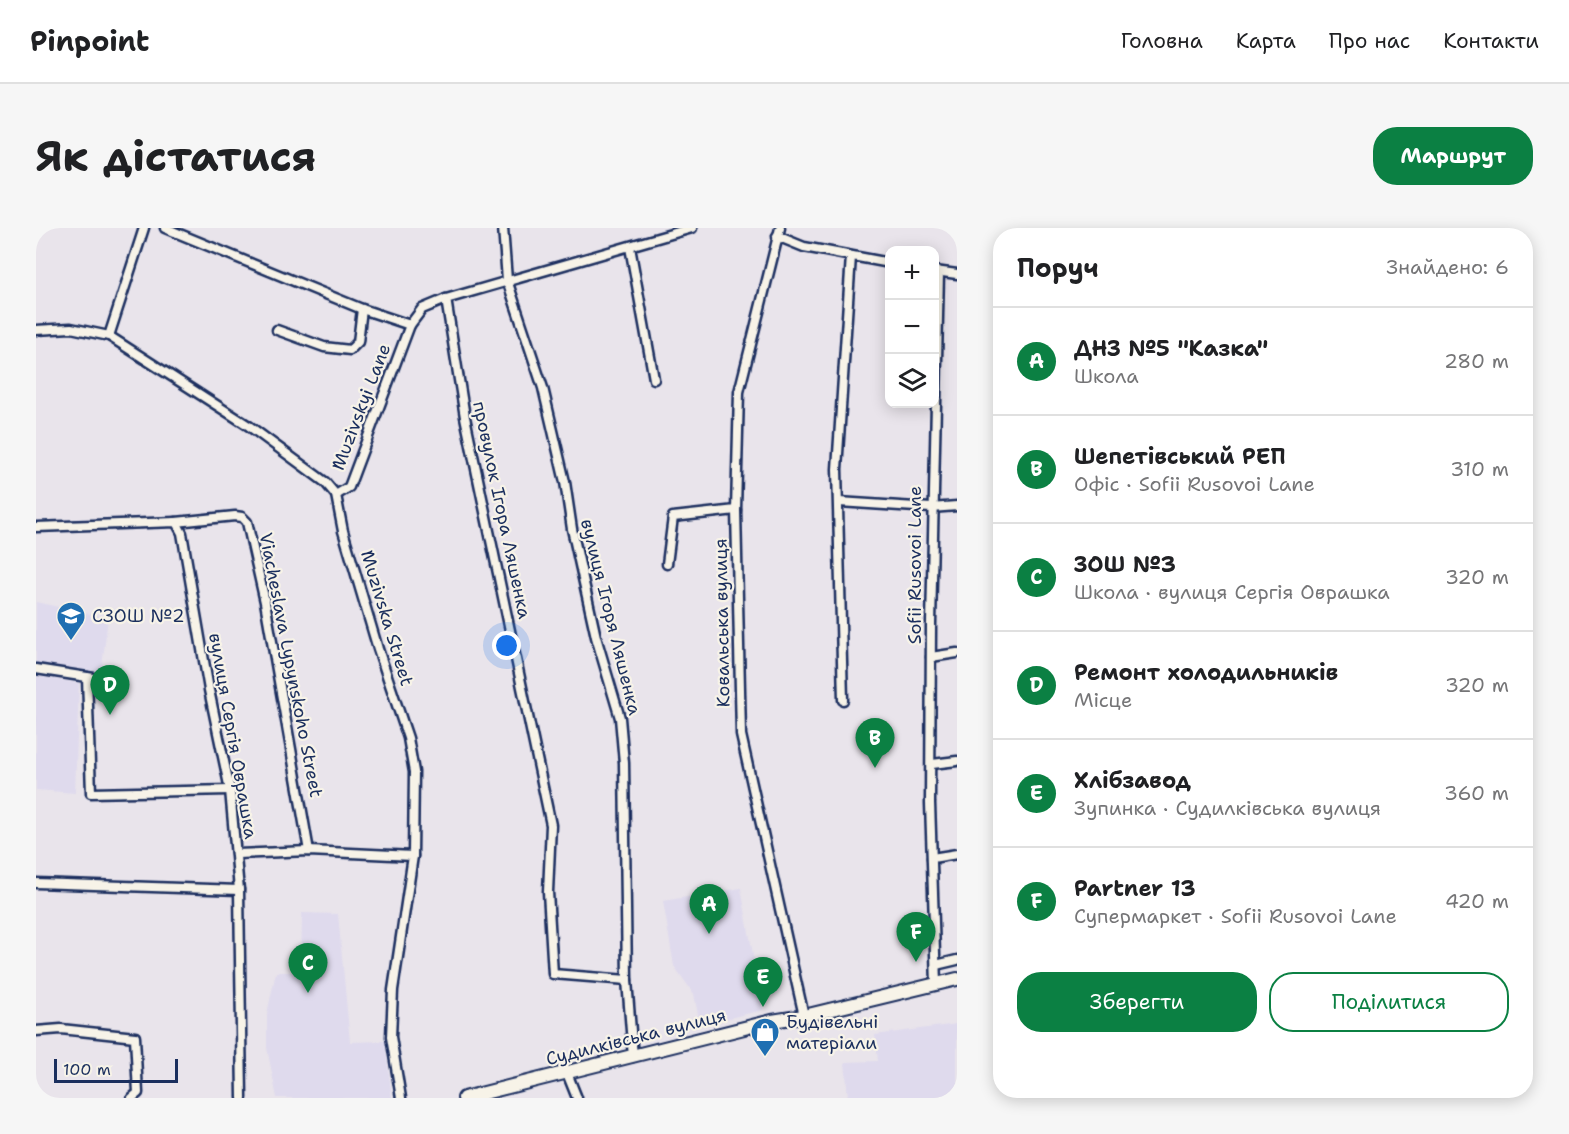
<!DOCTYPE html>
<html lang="uk">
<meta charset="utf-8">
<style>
:root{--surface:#fff;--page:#f6f6f6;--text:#202124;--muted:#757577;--line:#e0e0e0;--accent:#0b8043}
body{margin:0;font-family:"Shantell Sans",sans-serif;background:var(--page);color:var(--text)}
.controls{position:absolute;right:18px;top:18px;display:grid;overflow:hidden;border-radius:12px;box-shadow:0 3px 15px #0003}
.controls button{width:54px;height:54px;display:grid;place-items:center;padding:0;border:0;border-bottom:2px solid var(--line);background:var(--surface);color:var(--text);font:30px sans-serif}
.scale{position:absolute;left:18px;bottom:15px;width:124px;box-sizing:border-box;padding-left:6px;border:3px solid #1b2f5e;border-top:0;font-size:16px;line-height:21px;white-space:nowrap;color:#1b2f5e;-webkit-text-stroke:4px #f7f3e8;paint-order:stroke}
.you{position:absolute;left:471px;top:418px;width:21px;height:21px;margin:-15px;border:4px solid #fff;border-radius:50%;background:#1a73e8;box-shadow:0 0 0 9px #1a73e833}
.badge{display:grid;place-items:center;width:39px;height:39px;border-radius:50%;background:var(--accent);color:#fff;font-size:20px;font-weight:700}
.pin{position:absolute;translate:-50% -50px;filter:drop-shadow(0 2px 3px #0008)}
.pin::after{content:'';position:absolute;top:32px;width:21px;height:18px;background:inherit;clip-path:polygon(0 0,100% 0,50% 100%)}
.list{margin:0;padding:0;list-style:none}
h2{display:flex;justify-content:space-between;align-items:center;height:78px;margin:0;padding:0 24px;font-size:26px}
h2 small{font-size:20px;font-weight:400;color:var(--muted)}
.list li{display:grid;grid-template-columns:39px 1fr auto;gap:18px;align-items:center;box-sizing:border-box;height:108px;padding:0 24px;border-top:2px solid var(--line)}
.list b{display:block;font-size:22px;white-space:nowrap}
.list p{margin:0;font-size:20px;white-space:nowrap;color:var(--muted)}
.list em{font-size:20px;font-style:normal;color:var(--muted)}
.actions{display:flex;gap:12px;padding:18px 24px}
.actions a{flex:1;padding:14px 0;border:2px solid var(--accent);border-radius:24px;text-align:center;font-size:21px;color:var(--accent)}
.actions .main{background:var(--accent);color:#fff}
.icon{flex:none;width:33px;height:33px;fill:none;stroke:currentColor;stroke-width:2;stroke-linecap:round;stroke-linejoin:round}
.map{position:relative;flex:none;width:921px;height:870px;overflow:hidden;border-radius:24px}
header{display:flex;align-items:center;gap:36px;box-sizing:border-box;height:84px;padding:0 30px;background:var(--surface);border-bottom:2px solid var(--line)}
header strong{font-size:28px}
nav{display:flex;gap:33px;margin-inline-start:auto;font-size:21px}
.intro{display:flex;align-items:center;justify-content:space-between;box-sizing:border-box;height:144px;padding:0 36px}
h1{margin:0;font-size:42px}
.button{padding:15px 27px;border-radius:24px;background:var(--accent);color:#fff;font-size:21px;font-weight:700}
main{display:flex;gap:36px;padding:0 36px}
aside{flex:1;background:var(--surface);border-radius:24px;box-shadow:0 3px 15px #0003}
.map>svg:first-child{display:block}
</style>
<header>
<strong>Pinpoint</strong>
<nav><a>Головна</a><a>Карта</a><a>Про нас</a><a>Контакти</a></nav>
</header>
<div class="intro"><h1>Як дістатися</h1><a class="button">Маршрут</a></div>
<main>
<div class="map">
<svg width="921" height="870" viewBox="0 0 921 870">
<rect width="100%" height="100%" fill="#e9e4eb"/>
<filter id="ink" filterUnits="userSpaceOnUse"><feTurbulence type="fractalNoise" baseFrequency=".0167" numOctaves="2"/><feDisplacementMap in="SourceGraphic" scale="12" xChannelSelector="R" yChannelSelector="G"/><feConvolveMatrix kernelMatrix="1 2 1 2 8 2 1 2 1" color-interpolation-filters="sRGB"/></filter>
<g filter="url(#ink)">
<g fill="#dfdaed">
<polygon points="0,374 72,390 65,447 0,436"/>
<polygon points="0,448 43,455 39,565 0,562"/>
<polygon points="705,660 727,782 664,797 658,766 638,738 627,673"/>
<polygon points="266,685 302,686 314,814 349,813 356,870 241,870 231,820 231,786 240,744 265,744"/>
<polygon points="921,796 921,870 812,870 809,834 842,833 839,807"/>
</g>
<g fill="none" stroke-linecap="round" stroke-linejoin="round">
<g stroke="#1b2f5e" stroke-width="13">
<g id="minor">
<polyline points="129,0 326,81 374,97 386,81 410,71 656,0"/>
<polyline points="467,0 471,52 507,160 529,254 536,301 560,409 584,490 588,535 591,752 597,829"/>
<polyline points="744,0 703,164 700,282 705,507 768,788"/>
<polyline points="741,8 768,19 854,35"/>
<polyline points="594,19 618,151"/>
<polyline points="899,43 921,46"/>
<polyline points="410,71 429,189 515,597 512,664 517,746 591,752"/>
<polyline points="0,102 35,100 73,108 213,198 289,254 300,267 307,303 342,421 372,510 378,544 377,628 357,762 355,809 365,870"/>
<polyline points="241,102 288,119 314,122 322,114 326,81"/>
<polyline points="73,108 108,0"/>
<polyline points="300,267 313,259 374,97"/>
<polyline points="803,274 895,280 921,278"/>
<polyline points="140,294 199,288 206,289 211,294 229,374 273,623"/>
<polyline points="0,299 140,294 146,305 173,462 194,562 203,662 206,870"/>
<polyline points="631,336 637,289 700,282"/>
<polyline points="895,429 921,425"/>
<polyline points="0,441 51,449 55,565 194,562"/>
<polyline points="51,449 79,453"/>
<polyline points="807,472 801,241 815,28"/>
<polyline points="896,536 921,533"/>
<polyline points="201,626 273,623 377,628"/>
<polyline points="896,630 921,626"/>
<polyline points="0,655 203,662"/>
<polyline points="900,737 921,732"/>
<polyline points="900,756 894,575 895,396 903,44"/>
<polyline points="0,803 25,801 99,809 102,865 96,870"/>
<polyline points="531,845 541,870"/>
</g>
</g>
<g stroke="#1b2f5e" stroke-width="16">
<polyline id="secondary" points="428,870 736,793 768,788 921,751"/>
</g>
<use href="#minor" stroke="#f7f3e8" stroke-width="8"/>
<use href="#secondary" stroke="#f7f3e8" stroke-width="12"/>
</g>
</g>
<defs>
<g id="school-pin" transform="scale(1.5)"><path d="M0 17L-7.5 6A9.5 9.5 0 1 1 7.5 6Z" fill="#1f6fb2" stroke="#f7f3e8"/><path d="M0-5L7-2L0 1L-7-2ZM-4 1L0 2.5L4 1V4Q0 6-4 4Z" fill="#fff"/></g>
<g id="shop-pin" transform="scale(1.5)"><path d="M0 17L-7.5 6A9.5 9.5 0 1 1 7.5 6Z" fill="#1f6fb2" stroke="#f7f3e8"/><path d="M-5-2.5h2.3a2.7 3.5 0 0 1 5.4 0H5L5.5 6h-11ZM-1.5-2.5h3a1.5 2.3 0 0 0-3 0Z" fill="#fff"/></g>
</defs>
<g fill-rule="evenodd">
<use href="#school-pin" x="35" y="388"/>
<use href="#shop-pin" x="729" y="804"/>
</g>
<g text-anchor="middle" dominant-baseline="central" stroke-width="4.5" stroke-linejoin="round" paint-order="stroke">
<g font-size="18" fill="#1b2f5e" stroke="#f7f3e8">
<text transform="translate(325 179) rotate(-69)">Muzivskyi Lane</text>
<text transform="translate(466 282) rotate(78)">провулок Ігора Ляшенка</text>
<text transform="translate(879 337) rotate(-90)">Sofii Rusovoi Lane</text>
<text transform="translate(575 389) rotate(76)">вулиця Ігоря Ляшенка</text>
<text transform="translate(351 390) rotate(73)">Muzivska Street</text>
<text transform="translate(686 395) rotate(-91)">Ковальська вулиця</text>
<text transform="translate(255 437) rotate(79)">Viacheslava Lypynskoho Street</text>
<text transform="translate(197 508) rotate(80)">вулиця Сергія Оврашка</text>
<text transform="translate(600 809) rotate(-14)">Судилківська вулиця</text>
</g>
<g font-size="18" fill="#1b2f5e" stroke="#f7f3e8" text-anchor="start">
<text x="56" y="388">СЗОШ №2</text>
<text x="750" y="794">Будівельні<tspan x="750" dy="21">матеріали</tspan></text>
</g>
</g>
</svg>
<div class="controls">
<button>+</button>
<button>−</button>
<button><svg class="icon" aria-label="layers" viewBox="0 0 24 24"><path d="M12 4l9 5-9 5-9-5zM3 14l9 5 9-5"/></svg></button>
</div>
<div class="scale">100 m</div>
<div class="you"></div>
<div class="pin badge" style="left:673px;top:706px">A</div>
<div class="pin badge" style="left:839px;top:540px">B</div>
<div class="pin badge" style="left:272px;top:765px">C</div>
<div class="pin badge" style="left:74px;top:487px">D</div>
<div class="pin badge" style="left:727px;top:779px">E</div>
<div class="pin badge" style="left:880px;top:734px">F</div>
</div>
<aside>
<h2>Поруч<small>Знайдено: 6</small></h2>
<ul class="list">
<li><span class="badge">A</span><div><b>ДНЗ №5 &quot;Казка&quot;</b><p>Школа</p></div><em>280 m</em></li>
<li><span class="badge">B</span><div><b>Шепетівський РЕП</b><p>Офіс · Sofii Rusovoi Lane</p></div><em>310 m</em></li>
<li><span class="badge">C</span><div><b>ЗОШ №3</b><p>Школа · вулиця Сергія Оврашка</p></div><em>320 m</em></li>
<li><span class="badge">D</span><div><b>Ремонт холодильників</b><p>Місце</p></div><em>320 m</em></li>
<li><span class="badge">E</span><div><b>Хлібзавод</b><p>Зупинка · Судилківська вулиця</p></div><em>360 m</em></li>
<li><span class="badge">F</span><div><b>Partner 13</b><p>Супермаркет · Sofii Rusovoi Lane</p></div><em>420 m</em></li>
</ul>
<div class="actions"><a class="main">Зберегти</a><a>Поділитися</a></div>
</aside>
</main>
